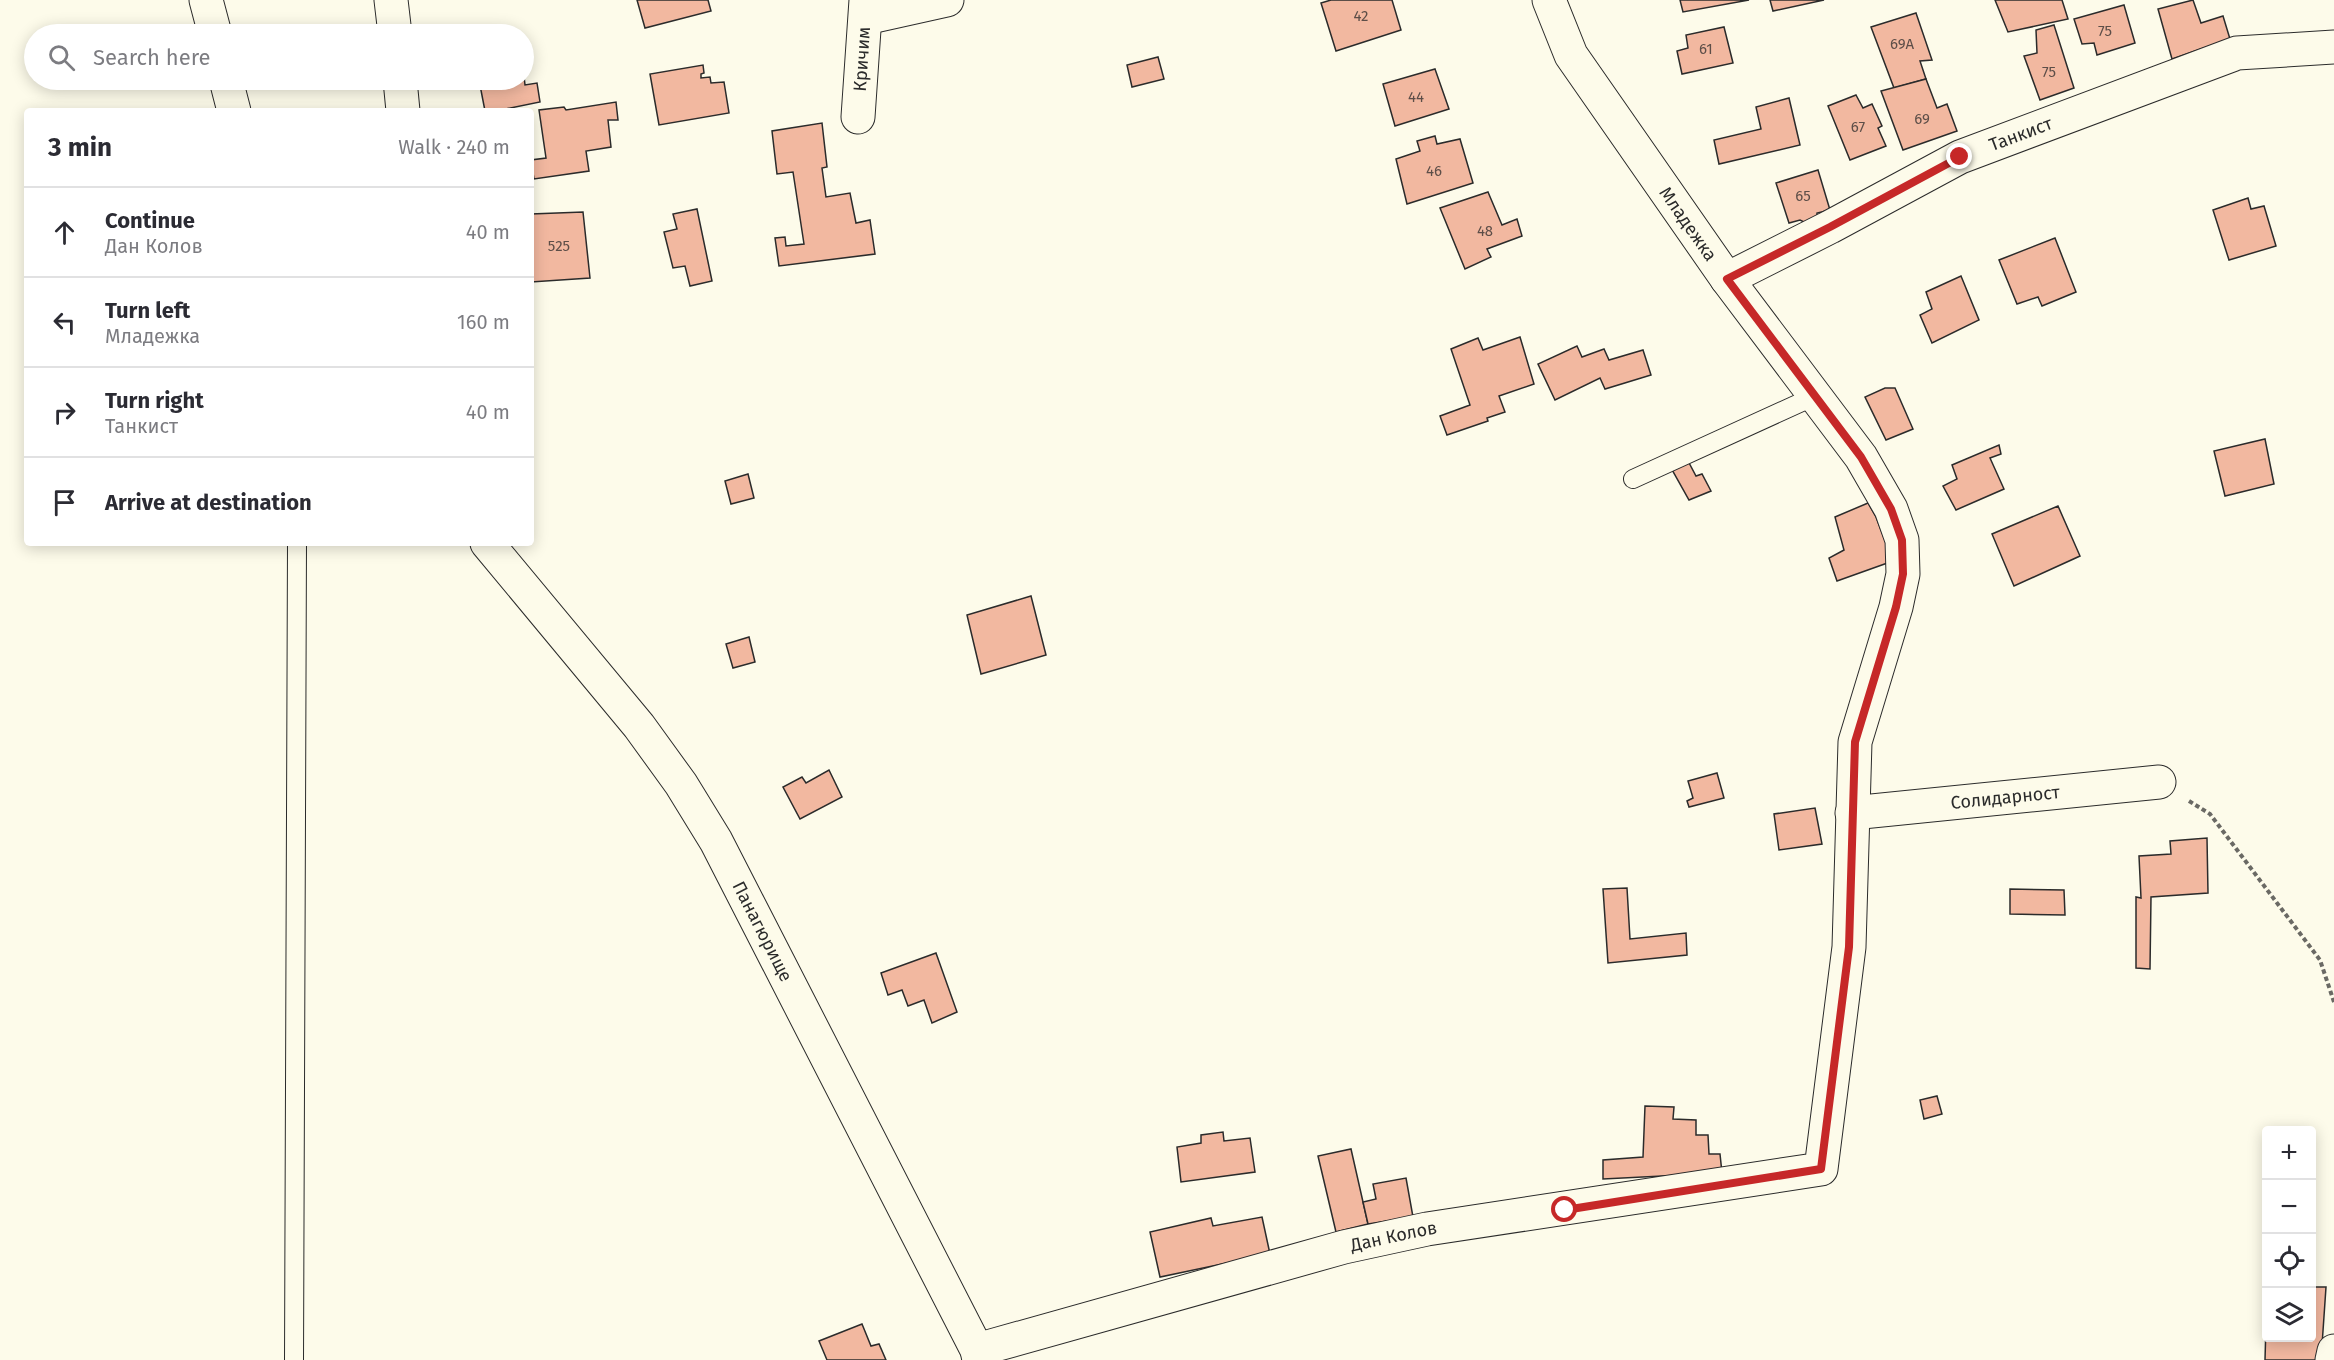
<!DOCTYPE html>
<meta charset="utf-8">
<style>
:root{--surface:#fff;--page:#f2f2f3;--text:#2b2b33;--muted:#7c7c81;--line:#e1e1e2}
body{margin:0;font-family:"Fira Sans",sans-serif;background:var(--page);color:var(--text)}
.controls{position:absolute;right:18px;bottom:18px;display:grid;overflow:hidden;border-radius:6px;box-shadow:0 3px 15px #0003}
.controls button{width:54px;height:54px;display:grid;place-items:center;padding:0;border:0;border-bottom:2px solid var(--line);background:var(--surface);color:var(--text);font:30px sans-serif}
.stop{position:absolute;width:18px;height:18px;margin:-14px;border:4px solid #c62828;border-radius:50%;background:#fff}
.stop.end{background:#c62828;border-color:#fff;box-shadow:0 2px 6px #0008}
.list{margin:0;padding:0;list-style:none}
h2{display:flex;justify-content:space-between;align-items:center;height:78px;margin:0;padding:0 24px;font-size:26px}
h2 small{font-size:20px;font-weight:400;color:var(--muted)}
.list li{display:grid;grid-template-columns:39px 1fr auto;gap:18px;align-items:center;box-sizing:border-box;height:90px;padding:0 24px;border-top:2px solid var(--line)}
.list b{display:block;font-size:22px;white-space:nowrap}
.list p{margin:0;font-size:20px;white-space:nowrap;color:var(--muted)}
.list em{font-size:20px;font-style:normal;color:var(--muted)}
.icon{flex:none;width:33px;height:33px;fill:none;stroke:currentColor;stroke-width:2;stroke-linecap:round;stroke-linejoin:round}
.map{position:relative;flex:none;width:2334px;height:1360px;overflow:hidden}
.search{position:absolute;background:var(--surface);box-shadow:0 3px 15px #0003;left:24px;top:24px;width:510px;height:66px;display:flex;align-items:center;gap:15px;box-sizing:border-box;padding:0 21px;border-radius:33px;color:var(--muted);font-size:22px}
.panel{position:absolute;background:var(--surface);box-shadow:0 3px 15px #0003;left:24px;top:108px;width:510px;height:438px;border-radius:6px}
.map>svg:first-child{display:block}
</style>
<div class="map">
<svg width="2334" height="1360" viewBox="0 0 2334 1360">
<rect width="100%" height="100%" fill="#fdfbea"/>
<g fill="#f2b8a0" stroke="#2b2b2b" stroke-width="1.5">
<polygon points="637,0 708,0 711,11 645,28"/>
<polygon points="1331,0 1392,0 1401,30 1336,51 1321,3"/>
<polygon points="1680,0 1749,0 1683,12"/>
<polygon points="1770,0 1824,0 1773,11"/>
<polygon points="1995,0 2062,0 2068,19 2008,32"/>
<polygon points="2193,0 2201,23 2223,16 2230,39 2172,59 2158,9"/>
<polygon points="2124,5 2135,43 2097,55 2094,43 2082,44 2074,19"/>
<polygon points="1916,13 1932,60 1920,61 1926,79 1894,88 1871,27"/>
<polygon points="2054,25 2074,88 2040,100 2024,56 2037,53 2036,30"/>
<polygon points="1724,27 1733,63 1682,74 1677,51 1688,48 1686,35"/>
<polygon points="1158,57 1164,79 1132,87 1127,65"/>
<polygon points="703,65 704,73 701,74 701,78 710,77 711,83 724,82 729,113 659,125 650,74"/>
<polygon points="1435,69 1449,109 1395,126 1383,84"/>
<polygon points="524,76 525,85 537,83 540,102 496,111 485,111 479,80 524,80"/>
<polygon points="1926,79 1937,108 1947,104 1957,131 1903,150 1881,91"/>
<polygon points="1856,95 1863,108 1872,104 1882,126 1878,128 1886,146 1850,160 1828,106"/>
<polygon points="1789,98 1800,145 1719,164 1714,140 1761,129 1756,107"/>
<polygon points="616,102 618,120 608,120 611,147 586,151 589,171 534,179 531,160 546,158 539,110 564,107 566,110"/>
<polygon points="822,123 827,167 822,168 826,197 850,193 856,223 870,220 875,254 779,266 775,238 785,237 786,246 804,244 793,172 777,174 772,131"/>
<polygon points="1435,136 1437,144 1460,139 1473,183 1407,204 1396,159 1420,151 1417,141"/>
<polygon points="1818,170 1830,210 1817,213 1817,217 1806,223 1800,220 1789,223 1776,183"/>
<polygon points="1488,192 1502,225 1517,219 1522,236 1487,249 1491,257 1465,269 1440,208"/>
<polygon points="2248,198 2251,209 2264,206 2276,246 2229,260 2213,210"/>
<polygon points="697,209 712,281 690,286 685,266 673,268 664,232 677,229 673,214"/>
<polygon points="583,212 590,278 531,282 531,214"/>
<polygon points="2055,238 2076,292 2042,306 2038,297 2017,304 1999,260"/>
<polygon points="1961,276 1979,320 1932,343 1920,315 1932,309 1926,292"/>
<polygon points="1520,337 1534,384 1499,396 1505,412 1487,418 1488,421 1447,435 1440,416 1470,405 1451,349 1478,338 1483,350"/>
<polygon points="1577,346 1582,357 1604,349 1609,360 1643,350 1651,375 1605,389 1600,378 1555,400 1538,364"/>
<polygon points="1885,388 1895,388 1913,429 1886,440 1865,397"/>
<polygon points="2265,439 2274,484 2225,496 2214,451"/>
<polygon points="1999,445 2001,454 1990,458 2004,489 1956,510 1943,486 1957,479 1952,465"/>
<polygon points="1687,459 1696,476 1702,474 1711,491 1689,500 1670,466"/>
<polygon points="748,474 754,498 731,504 725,481"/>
<polygon points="1868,503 1876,517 1893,561 1837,581 1829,558 1844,550 1835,517"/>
<polygon points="2058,506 2080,556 2014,586 1992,534"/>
<polygon points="1031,596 1046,655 981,674 967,615"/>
<polygon points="749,637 755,662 733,668 726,644"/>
<polygon points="829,770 842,797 800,819 783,787 802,777 806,783"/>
<polygon points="1717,773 1724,798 1689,807 1687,801 1693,798 1688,781"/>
<polygon points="1815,808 1822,844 1779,850 1774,814"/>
<polygon points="2207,838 2208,893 2151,897 2150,969 2136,968 2136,897 2141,898 2139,856 2171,854 2170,841"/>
<polygon points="1627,888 1630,939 1686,933 1687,955 1608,963 1603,889"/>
<polygon points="2010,889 2064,890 2065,915 2010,914"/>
<polygon points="936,953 957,1012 932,1023 924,1000 908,1006 902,990 888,995 881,973"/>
<polygon points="1937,1096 1942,1114 1924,1119 1920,1100"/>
<polygon points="1645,1106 1674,1107 1673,1119 1696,1120 1696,1135 1708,1135 1709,1154 1720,1154 1722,1173 1603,1179 1603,1160 1643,1157"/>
<polygon points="1223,1132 1224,1141 1250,1138 1255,1172 1181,1182 1177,1147 1201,1143 1201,1135"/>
<polygon points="1351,1149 1368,1224 1336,1232 1318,1156"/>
<polygon points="1406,1178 1413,1217 1368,1224 1363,1202 1376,1199 1373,1184"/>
<polygon points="1262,1217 1270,1254 1160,1277 1150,1232 1211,1218 1213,1226"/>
<polygon points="2312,1287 2326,1287 2321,1360 2265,1360 2266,1325 2266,1338 2312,1338"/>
<polygon points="862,1324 871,1346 879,1344 886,1360 827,1360 819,1341"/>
</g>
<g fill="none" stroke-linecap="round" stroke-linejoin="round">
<g stroke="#2b2b2b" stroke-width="20">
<g id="service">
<polyline points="1633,479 1815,396"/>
<polyline points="294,1360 297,543"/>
</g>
</g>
<g stroke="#2b2b2b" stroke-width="35">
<g id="minor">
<polyline points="206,0 215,34"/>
<polyline points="391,0 395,34"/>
<polyline points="866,18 947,0"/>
<polyline points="226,80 234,111"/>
<polyline points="400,80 403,111"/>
<path id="s1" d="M858,117L866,0"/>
<path id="s2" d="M1727,279L1830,227L1960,157L2237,53L2334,47"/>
<path id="s3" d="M487,543L639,726L681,784L716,841L977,1350L979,1360"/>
<path id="s4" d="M1852,813L2159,782"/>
<path id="s5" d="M977,1350L1344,1247L1427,1229L1821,1169L1849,947L1855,742L1896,607L1903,574L1902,540L1891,509L1861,457L1727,279L1571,55L1549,0"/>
<polyline points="2332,1360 2334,1351"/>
</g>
</g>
<polyline stroke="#6a6964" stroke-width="4" stroke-dasharray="4.5 3" stroke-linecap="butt" points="2189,801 2210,814 2320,960 2334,1002"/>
<use href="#service" stroke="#fdfbea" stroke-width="18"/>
<use href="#minor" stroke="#fdfbea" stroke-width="33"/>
</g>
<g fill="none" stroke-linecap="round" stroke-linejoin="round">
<polyline stroke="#c62828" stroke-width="8" points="1565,1210 1821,1169 1849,947 1855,742 1896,607 1903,574 1902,540 1891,509 1861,457 1727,279 1830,227 1960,157"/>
</g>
<g text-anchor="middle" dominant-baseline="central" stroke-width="4.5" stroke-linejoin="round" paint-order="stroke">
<g font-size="15" fill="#5d4e48">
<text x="1361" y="16">42</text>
<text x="2105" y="31">75</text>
<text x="1902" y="44">69А</text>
<text x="1706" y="49">61</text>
<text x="2049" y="72">75</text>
<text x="1416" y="97">44</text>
<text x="1922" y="119">69</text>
<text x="1858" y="127">67</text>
<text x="1434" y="171">46</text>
<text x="1803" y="196">65</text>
<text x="1485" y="231">48</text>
<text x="559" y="246">525</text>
</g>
<g font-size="18" fill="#2b2b2b" stroke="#fdfbea">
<text stroke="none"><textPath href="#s1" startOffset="58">Кричим</textPath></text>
<text stroke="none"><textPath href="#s2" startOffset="328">Танкист</textPath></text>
<text transform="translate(1688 224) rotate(55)">Младежка</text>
<text stroke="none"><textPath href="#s4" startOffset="154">Солидарност</textPath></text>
<text stroke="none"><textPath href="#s3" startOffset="478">Панагюрище</textPath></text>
<text stroke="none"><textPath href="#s5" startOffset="432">Дан Колов</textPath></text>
</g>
</g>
</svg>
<div class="controls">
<button>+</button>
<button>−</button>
<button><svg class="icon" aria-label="locate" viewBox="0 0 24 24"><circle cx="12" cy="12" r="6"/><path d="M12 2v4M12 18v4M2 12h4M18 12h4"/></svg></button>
<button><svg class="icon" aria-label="layers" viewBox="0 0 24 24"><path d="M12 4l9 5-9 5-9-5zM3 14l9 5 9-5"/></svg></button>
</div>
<div class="stop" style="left:1565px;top:1210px"></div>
<div class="stop end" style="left:1960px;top:157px"></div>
<div class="search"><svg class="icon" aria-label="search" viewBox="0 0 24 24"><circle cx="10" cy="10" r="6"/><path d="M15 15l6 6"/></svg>Search here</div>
<section class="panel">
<h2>3 min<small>Walk · 240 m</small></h2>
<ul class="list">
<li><svg class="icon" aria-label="ahead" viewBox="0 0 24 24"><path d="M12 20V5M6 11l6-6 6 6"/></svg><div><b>Continue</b><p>Дан Колов</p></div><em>40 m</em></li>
<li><svg class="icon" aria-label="left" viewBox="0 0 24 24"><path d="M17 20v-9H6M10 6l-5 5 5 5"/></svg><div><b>Turn left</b><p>Младежка</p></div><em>160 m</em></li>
<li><svg class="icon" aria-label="right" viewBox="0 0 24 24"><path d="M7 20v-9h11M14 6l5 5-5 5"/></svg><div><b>Turn right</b><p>Танкист</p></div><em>40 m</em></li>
<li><svg class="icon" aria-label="arrive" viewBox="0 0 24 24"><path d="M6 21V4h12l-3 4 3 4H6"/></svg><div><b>Arrive at destination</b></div></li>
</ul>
</section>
</div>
